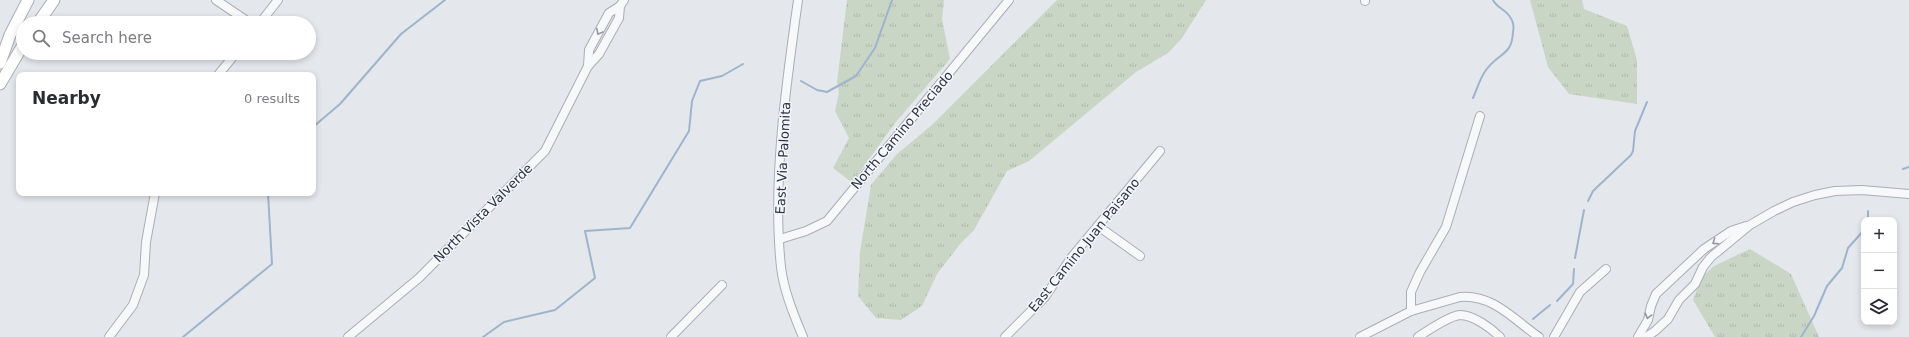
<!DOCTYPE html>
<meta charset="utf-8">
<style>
:root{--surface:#fff;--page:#f7f7f7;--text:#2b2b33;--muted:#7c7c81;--line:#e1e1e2}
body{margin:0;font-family:"DejaVu Sans",sans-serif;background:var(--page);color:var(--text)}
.controls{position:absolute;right:12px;bottom:12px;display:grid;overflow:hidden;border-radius:8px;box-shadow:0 2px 6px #0003}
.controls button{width:36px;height:36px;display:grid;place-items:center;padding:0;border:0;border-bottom:1px solid var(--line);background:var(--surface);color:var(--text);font:20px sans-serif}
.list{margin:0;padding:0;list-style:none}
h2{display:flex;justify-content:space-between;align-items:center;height:52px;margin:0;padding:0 16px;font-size:17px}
h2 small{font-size:13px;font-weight:400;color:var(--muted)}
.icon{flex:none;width:22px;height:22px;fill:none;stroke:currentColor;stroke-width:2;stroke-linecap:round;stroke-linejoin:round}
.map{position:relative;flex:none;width:1909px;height:337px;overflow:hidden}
.search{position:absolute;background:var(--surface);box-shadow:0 2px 6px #0003;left:16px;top:16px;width:300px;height:44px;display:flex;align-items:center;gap:10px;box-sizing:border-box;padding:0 14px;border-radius:22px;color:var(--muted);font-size:15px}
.panel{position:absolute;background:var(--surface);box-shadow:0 2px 6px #0003;left:16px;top:72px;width:300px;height:124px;border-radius:8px}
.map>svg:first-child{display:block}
</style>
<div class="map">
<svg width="1909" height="337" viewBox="0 0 1909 337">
<defs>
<pattern id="grass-tufts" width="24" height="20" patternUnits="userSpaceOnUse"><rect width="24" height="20" fill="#c9d6c5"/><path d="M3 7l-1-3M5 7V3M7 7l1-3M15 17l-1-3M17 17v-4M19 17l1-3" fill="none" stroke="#adb8ab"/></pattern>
</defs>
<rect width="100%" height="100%" fill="#e4e7ec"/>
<g fill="url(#grass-tufts)">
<polygon points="847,0 944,0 942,19 950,59 895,123 854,180 850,181 833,168 849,138 835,111 839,93 837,82"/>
<polygon points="1057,0 1206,0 1182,38 1168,53 1136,72 1029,161 1007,171 974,230 960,244 937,274 922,306 901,320 876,318 858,296 860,252 871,185 896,155 933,124"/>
<polygon points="1530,0 1582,0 1584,9 1627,26 1637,60 1637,104 1569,94 1548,67"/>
<polygon points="1750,249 1791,274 1819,337 1715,337 1693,300 1701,278 1714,266"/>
</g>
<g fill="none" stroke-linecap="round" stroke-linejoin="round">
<g stroke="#9fb4cc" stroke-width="2">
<polyline points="801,81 817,90 827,92 856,76 875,48 892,0"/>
<path d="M1473,98C1477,89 1480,78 1486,70C1499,52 1512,56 1513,32C1514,27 1513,21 1510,17C1505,9 1497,8 1493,0"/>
<polyline points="313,127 340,104 401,34 445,0"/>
<polyline points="1903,169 1909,167"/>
<polyline points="1588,201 1593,191 1631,155 1633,151 1635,131 1647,102"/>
<polyline points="1868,220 1868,211"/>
<polyline points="1575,258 1584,210"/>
<polyline points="1557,301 1573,284 1574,269"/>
<polyline points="1533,319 1550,305"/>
<polyline points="183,337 272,264 268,193"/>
<polyline points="483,337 504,322 555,310 595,278 585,231 630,228 689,131 692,101 700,81 722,76 743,64"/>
<polyline points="1801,337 1814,316 1827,286 1842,268 1848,248 1864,230"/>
</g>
<g stroke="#a9aeb7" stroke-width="10">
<g id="minor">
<polyline points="216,0 250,23"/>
<path d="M798,0C786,85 772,183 781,267C784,292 794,315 803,337"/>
<polyline points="1365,0 1365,1"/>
<polyline points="260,23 278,0"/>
<polyline points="588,66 589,50 609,13 620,6"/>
<polyline points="218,75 236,53"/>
<polyline points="1098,226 1140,256"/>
<polyline points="780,239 806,231 827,221 1009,0"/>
<polyline points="1411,311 1411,292 1420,272 1446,227 1480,116"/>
<polyline points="109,337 133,305 144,275 146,242 155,193"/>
<polyline points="348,337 419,278 545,151 588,66 599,54 619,18 620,6 624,0"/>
<polyline points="671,337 722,285"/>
<polyline points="1005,337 1045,297 1071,258 1160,151"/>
<path d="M1360,337L1411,311L1460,297C1493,294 1514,320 1539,337"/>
<path d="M1418,337C1427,331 1449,316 1460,315C1473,315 1491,328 1500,337"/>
<polyline points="1554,337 1580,292 1606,269"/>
<polyline points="1638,337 1648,320 1651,306 1656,294 1704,249 1731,231 1746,226"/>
<polyline points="1646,337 1655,331 1668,319 1679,300 1695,284 1703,267 1711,257 1750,225 1774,211 1793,202 1815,195 1835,191 1862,190 1909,194"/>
</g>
</g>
<g stroke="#a9aeb7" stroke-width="13">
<g id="secondary">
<polyline points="38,23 54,0"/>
<polyline points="0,63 10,35 28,0"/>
<polyline points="0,84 23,45"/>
</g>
</g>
<use href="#minor" stroke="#f7f8fa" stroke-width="8"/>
<use href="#secondary" stroke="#fff" stroke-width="11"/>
</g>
<defs><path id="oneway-chevron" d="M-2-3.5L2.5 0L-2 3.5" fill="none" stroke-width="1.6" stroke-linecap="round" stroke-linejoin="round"/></defs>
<g stroke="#9196a0">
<use href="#oneway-chevron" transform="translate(599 32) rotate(118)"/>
<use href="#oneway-chevron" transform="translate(1715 242) rotate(146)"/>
<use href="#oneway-chevron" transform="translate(1648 316) rotate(105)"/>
</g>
<g text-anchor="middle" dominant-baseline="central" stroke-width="3" stroke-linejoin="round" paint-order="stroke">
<g font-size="13" fill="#2b3445" stroke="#f4f6f9">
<text transform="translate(902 130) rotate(-50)">North Camino Preciado</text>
<text transform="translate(783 158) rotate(-87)">East Via Palomita</text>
<text transform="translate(483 213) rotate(-45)">North Vista Valverde</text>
<text transform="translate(1084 245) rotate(-51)">East Camino Juan Paisano</text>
</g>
</g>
</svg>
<div class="controls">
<button>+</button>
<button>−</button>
<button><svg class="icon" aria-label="layers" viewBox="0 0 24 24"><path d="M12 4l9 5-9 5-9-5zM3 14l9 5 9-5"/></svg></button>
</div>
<div class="search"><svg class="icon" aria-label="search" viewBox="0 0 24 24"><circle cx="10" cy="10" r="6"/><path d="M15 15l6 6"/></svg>Search here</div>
<section class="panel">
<h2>Nearby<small>0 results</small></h2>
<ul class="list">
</ul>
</section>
</div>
